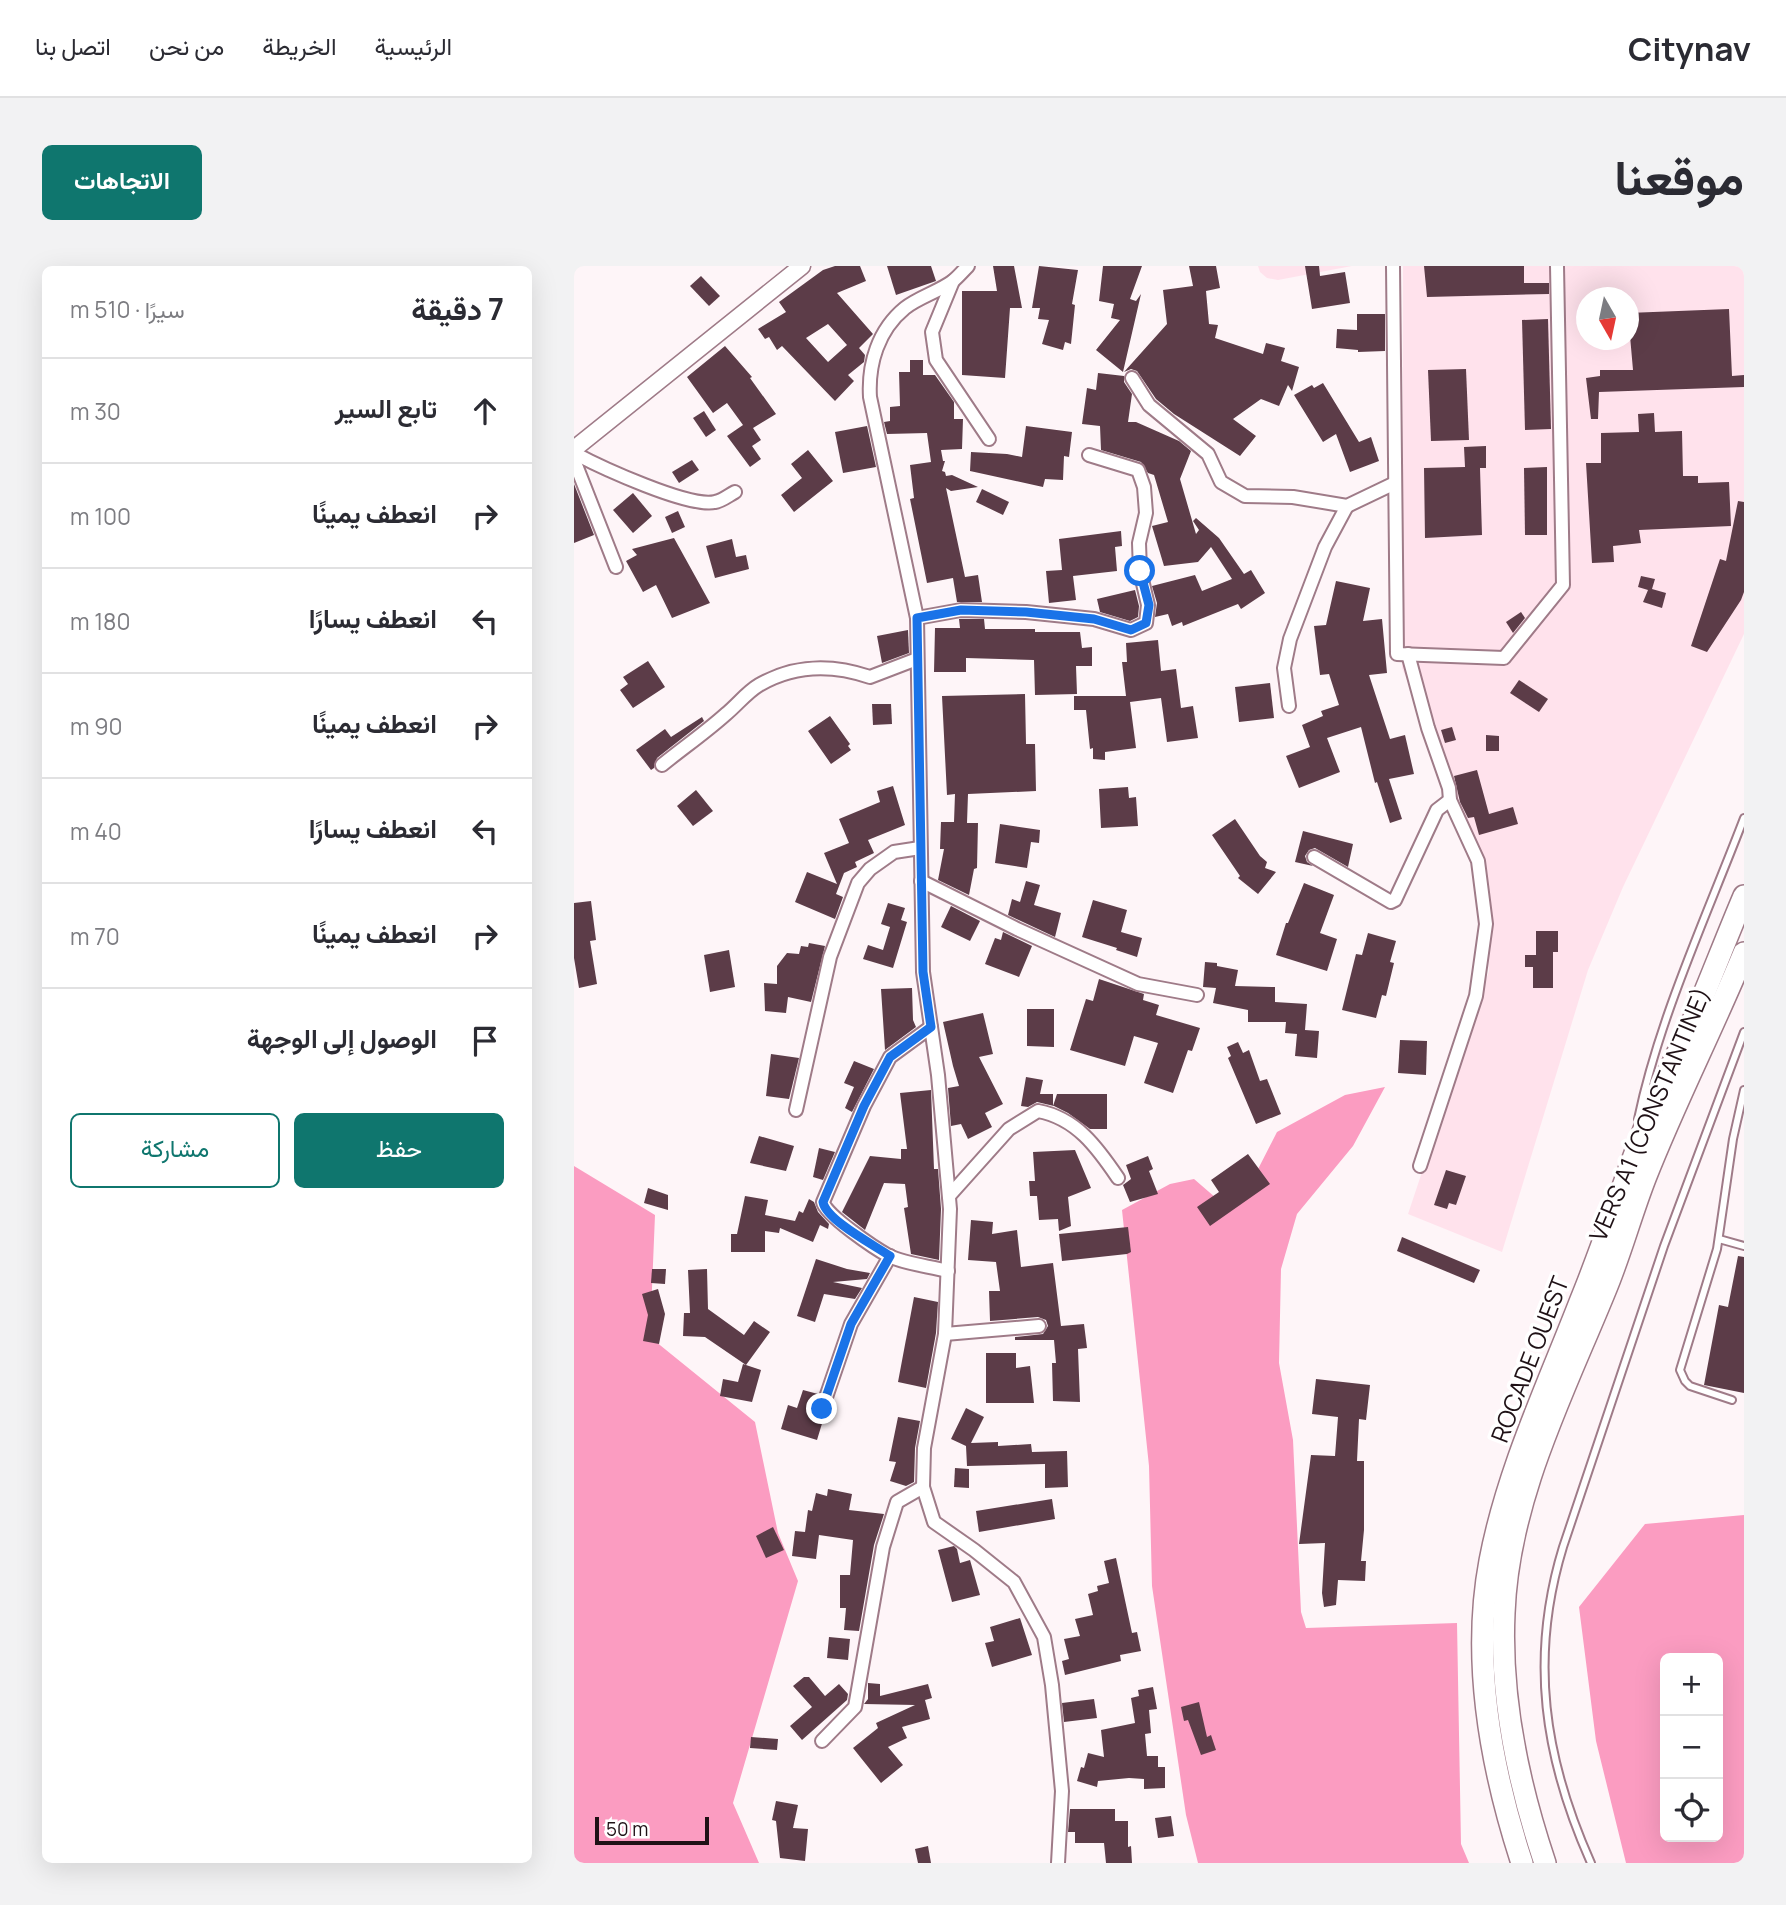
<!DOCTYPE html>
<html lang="ar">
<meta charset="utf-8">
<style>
:root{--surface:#fff;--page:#f2f2f3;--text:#2b2b33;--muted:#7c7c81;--line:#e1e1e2;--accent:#0f766e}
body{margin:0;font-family:Manrope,Vazirmatn,sans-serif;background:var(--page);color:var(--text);direction:rtl}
.controls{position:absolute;right:21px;bottom:21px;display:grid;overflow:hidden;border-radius:10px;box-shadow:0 7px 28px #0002}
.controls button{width:63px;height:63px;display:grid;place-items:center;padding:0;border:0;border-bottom:2px solid var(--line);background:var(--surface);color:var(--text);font:35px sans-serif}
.compass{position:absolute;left:1002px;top:21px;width:63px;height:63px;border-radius:50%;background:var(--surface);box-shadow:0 7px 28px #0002;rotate:171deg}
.scale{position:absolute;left:21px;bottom:18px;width:114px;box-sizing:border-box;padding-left:7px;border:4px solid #1f1116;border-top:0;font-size:19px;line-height:24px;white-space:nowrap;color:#1f1116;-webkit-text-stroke:5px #fff;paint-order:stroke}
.stop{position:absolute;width:21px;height:21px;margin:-16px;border:5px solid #1a73e8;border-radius:50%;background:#fff}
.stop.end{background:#1a73e8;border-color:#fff;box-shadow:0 2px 7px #0008}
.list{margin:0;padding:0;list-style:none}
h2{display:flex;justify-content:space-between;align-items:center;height:91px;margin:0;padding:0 28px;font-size:30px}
h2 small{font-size:23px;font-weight:400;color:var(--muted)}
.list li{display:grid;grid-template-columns:46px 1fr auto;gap:21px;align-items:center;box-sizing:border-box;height:105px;padding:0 28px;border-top:2px solid var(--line)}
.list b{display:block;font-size:26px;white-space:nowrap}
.list em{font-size:23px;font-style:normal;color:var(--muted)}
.actions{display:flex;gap:14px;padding:21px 28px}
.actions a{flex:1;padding:16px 0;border:2px solid var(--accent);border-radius:10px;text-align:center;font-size:24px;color:var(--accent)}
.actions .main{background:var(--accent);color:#fff}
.icon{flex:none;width:38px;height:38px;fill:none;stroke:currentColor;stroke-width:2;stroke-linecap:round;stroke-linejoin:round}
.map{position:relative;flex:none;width:1170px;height:1597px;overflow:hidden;direction:ltr;border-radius:10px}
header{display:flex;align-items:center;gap:42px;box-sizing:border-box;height:98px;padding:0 35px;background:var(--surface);border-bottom:2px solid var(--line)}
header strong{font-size:33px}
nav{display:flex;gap:38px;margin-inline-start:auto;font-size:24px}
.intro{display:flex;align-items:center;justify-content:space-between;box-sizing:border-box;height:168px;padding:0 42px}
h1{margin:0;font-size:49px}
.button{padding:18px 32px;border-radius:10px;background:var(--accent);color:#fff;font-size:24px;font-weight:700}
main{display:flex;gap:42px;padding:0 42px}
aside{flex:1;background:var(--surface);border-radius:10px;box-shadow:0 7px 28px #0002}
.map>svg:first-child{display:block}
</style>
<header>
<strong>Citynav</strong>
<nav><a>الرئيسية</a><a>الخريطة</a><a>من نحن</a><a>اتصل بنا</a></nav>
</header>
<div class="intro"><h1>موقعنا</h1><a class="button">الاتجاهات</a></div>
<main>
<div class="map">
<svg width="1170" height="1597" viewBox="0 0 1170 1597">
<rect width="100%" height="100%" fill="#fef5f8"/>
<g fill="#ffe2ec" fill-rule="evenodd">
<polygon points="684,0 778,0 704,14 693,12 686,6"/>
<path d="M829,0H1170V368L1049,621L1014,704L928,986L834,948L915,705L904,583L828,402ZM1012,32H1054V74H1012Z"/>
</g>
<g fill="#fb9cc1" fill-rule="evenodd">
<polygon points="811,821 779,880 723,948 707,1003 705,1097 719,1174 727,1346 732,1362 883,1357 887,1578 895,1597 624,1597 612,1549 578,1320 575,1200 548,944 596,918 620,913 642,932 681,909 703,866 771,829"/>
<polygon points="0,900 81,949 76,1071 181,1156 204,1267 224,1315 159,1537 185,1597 0,1597"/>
<path d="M1170,1249V1597H1052L1022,1475L1005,1341L1071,1258ZM1144,1392V1571H1091V1392Z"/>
</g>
<g fill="#5c3c48" fill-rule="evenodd">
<path d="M261,0H286L292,15L263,27L299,68L285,82L291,89L290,96L274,109L280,115L261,135L208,80L203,84L195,71L191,73L184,63L212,46L205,36L249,4ZM254,58L273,79L254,96L232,72Z"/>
<polygon points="313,0 357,0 362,15 322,29"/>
<polygon points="419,0 440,0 448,42 436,42 431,112 388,109 388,25 423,25"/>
<polygon points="465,0 504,4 498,38 501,39 497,78 491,76 489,84 468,78 475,54 464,53 466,42 458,42"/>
<polygon points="529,0 568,0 556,33 562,35 567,28 549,106 522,84 546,54 537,52 540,38 525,35"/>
<polygon points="615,0 642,0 646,22 632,25 635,58 644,59 641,72 689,88 692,77 711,82 707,95 725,101 718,125 714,119 705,140 687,133 659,153 682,170 666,190 600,148 582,133 563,105 557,103 550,106 593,58 589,24 619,20"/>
<polygon points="731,0 745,0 746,10 771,6 776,37 738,43"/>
<polygon points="850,0 950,0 950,17 975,17 975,28 853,31"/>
<polygon points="127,10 146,30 135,40 116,20"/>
<polygon points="1155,43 1158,110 1170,109 1170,121 1025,126 1024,153 1017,153 1012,112 1026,110 1026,104 1059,104 1054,47"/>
<polygon points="783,48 811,48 811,85 784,86 784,84 762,82 763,63 783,64"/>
<polygon points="974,53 977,163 951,164 948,54"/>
<polygon points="151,80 178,111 176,112 202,148 179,162 187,174 178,180 187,193 176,201 153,170 169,159 153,137 139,147 113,111"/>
<polygon points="336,94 349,94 349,109 361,109 380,136 380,153 389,153 388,183 367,184 369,195 371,195 368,205 371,206 372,210 378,209 404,221 377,225 372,222 391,311 404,309 408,336 383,336 379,312 353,317 336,233 340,232 336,199 357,196 353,167 313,168 310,156 316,155 316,141 326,140 325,106 336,106"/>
<polygon points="892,103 895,174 857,175 854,104"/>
<polygon points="524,107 550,110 550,116 558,128 554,156 562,156 605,175 617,185 606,213 622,268 625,264 619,255 622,252 645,272 670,308 677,304 691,327 667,343 664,338 609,360 608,356 598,360 594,348 581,351 583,337 578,320 621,309 628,325 658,313 637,281 624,296 590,300 578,260 594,256 580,209 574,207 567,196 527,184 526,160 508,158 513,122 522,124"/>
<polygon points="749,117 785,176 797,171 805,195 776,206 762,168 749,176 720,129 738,119 740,122"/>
<polygon points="130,145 142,164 132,171 119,152"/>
<polygon points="1080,147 1081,166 1108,165 1109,210 1124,210 1124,217 1155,216 1157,260 1065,264 1067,277 1039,280 1040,296 1018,297 1012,197 1027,197 1027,167 1065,166 1064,148"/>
<polygon points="293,160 302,201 269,207 261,166"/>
<polygon points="452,160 498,166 495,191 490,190 489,214 471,213 469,221 396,205 397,186 433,188 448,191"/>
<polygon points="912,180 912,202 906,202 908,269 851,272 850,202 891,201 890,181"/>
<polygon points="234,184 259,215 220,246 207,229 228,212 217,198"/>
<polygon points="118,194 125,204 105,217 98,206"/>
<polygon points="973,201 973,269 951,269 950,202"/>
<polygon points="0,218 20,269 0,277"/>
<polygon points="408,223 435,236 429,249 402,236"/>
<polygon points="59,227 78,250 59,267 39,244"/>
<polygon points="1164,235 1170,236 1170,326 1167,334 1133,386 1117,380 1146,293 1152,295"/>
<polygon points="104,245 111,261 98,267 91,251"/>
<polygon points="547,265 548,280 541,281 543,305 499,310 502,334 475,337 472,305 488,304 485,273"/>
<polygon points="100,272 136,337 98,352 82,319 69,326 52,295 63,289 58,283"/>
<polygon points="158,273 162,291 172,289 175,303 141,312 132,280"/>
<polygon points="1067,310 1081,313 1078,323 1092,327 1088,342 1069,336 1074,324 1064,321"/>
<polygon points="762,315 796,322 789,355 808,353 813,407 795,409 816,473 831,469 840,508 815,513 828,553 816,557 803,516 801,517 787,461 753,472 766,506 725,522 712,490 736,481 728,459 749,450 747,445 765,439 755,408 746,409 740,360 752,359"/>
<polygon points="561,324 565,340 564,351 556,355 526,346 523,333"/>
<polygon points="947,346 951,352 939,367 932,356"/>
<polygon points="385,353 410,353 411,363 461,363 461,366 506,366 508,382 518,381 518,400 502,400 503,428 461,429 460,394 392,392 392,406 360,406 361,362 386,362"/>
<polygon points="334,364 335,387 308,397 303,370"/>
<polygon points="584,374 587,405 602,403 607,442 619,440 624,472 593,476 587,432 556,436 562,482 531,486 531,494 519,493 519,482 516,483 512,444 500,444 500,430 552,430 548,396 553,396 552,377"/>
<polygon points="74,395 91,421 59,442 46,424 54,418 49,411"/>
<polygon points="945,414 974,433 965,446 936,427"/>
<polygon points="696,417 700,452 665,456 661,421"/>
<polygon points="451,428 452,478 461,478 462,525 394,528 393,557 404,557 403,602 400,603 395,629 364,614 370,583 366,583 367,556 380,556 381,528 373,529 368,430"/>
<polygon points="298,438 317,438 318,458 299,459"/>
<polygon points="256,450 276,478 274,480 277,484 257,498 234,465"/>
<polygon points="128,451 130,455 83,492 80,502 77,504 62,484 91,463 97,471"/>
<polygon points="878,461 882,474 871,477 867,464"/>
<polygon points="912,469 925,470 925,485 912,485"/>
<polygon points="903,504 915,548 939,541 944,558 905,569 900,551 894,552 886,536 880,510"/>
<polygon points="319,520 331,559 294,574 300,587 281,596 283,601 270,607 262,628 269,631 261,653 221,636 233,606 263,618 250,587 275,577 265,553 306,536 303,525"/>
<polygon points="554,521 555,532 562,531 564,560 527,562 525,523"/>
<polygon points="122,524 139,545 119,560 103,540"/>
<polygon points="661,553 686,590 693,596 691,602 702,606 684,628 664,612 666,610 638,569"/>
<polygon points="426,558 466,564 465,577 457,576 453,602 421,597"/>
<polygon points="729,565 779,578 774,601 741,582 735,584 731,590 733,596 739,600 721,596"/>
<polygon points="452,615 466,619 460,639 487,647 481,671 434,649 438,633 446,636"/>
<polygon points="730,617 760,629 746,667 763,673 753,705 702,689 712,657 714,657"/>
<polygon points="519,634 553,644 547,666 568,672 563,691 542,684 543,682 508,671"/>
<polygon points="17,635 22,674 16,675 23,718 5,722 0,692 0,637"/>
<polygon points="314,637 331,642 327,654 333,656 319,702 289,693 294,679 309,684 316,661 307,658"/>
<polygon points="377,640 406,655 396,675 367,661"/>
<polygon points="962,665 984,665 984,686 979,686 979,722 959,722 959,701 951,701 951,689 962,689"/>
<polygon points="429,666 458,680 445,711 411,698 421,672 427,674"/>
<polygon points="794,667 822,675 816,696 820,697 812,730 808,729 802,752 768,744 782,688 788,689"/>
<polygon points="235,677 251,680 237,736 214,731 212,747 191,745 190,717 203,718 203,700 213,687 225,688 227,680 234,681"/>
<polygon points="155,684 161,721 136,726 130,689"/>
<polygon points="631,696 643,697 643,700 664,704 661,720 701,721 701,736 733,738 731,764 745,765 743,792 721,790 723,768 711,767 712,756 674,756 674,744 639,737 642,722 629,721"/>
<polygon points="525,713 570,728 569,734 585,739 582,749 626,762 618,785 614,784 599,827 570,817 584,777 560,770 551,800 496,784 512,733 519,735"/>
<polygon points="338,722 339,754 342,761 311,784 307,723"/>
<polygon points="453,743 480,743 480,781 453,780"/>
<polygon points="409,747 419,788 405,791 429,838 411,847 418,861 394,873 387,858 377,860 374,822 385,820 379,800 369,756"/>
<polygon points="826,774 853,775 852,809 824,807"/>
<polygon points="664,776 669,787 675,784 686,815 693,813 707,848 682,858 654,792 657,790 653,781"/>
<polygon points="197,788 225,792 215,833 192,830"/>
<polygon points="280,795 300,803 278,846 271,842 280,821 270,817"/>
<polygon points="452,811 469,814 466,828 479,828 479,840 483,828 533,828 533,863 516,863 494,847 480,840 463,836 454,841 447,840"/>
<polygon points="357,824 360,903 364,903 367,943 365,994 337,988 330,942 334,941 331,918 310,917 291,964 268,946 296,890 327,893 327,883 333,883 326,827"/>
<polygon points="185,870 220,880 212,905 176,897"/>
<polygon points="245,882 261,886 249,914 239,911"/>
<polygon points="501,884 517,922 494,931 497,960 485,965 484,953 465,954 463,930 456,930 455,915 461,915 459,886"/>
<polygon points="674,888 696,918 636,960 623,941 645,926 637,914"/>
<polygon points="574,890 579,903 575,905 584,928 556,936 549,919 557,913 552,899"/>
<polygon points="872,904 892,910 882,939 875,937 873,943 860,939"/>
<polygon points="74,922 94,929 94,944 70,937"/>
<polygon points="171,930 194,934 191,949 221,955 225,945 229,947 235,933 240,936 244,946 255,958 254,963 246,959 239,976 206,962 205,967 191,965 191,986 157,986 157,968 163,968"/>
<polygon points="397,954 419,956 418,968 443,964 447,1001 479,997 487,1060 510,1058 513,1082 504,1083 506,1136 479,1135 478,1097 482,1097 480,1074 441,1074 441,1071 469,1068 474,1060 472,1054 464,1051 416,1055 415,1025 426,1025 422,996 394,994"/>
<polygon points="554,961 557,986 553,988 488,995 485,968"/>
<polygon points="828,971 906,1004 900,1017 823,985"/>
<polygon points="1164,990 1170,991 1170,1127 1130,1119 1145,1039 1154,1041"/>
<polygon points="242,993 273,1003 296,1007 293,1013 259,1016 288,1022 281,1033 250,1028 241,1056 223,1050"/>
<polygon points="78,1003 92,1003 91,1018 77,1017"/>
<polygon points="133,1003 134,1043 170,1069 180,1055 196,1066 172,1099 187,1104 178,1136 146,1130 149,1113 164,1116 169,1098 172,1099 131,1071 109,1070 110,1047 116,1047 114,1004"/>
<polygon points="84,1023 91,1048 85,1078 69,1075 74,1049 68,1028"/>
<polygon points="340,1031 364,1036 362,1067 352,1122 324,1116"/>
<polygon points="412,1087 442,1087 442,1102 456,1100 460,1137 412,1137"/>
<polygon points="742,1113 796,1119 792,1154 785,1153 783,1195 790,1195 790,1264 787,1295 792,1295 791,1315 764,1314 762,1339 750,1341 748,1327 751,1277 725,1278 737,1189 761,1190 764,1151 738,1148"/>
<polygon points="229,1124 244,1128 240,1145 245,1151 250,1151 243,1174 207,1163 214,1139 223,1142"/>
<polygon points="392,1142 410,1151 397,1177 424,1176 424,1180 457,1178 458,1186 493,1185 494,1221 471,1222 471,1198 393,1200 392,1180 377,1173"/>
<polygon points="324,1151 346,1155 341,1182 340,1216 332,1220 316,1215 322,1196 315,1195"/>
<polygon points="381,1202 395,1203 395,1222 380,1221"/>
<polygon points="254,1223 278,1228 275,1244 310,1248 300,1279 285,1365 270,1364 272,1342 266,1342 266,1309 276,1309 279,1274 245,1269 242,1293 218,1290 221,1265 231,1266 234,1244 238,1245 242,1227 253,1230"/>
<polygon points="478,1233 481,1253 405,1266 402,1245"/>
<polygon points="199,1261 210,1284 192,1292 182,1270"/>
<polygon points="380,1280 383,1283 386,1297 396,1294 406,1329 378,1336 364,1284"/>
<polygon points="542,1292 558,1367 563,1366 567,1385 546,1389 547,1395 491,1409 488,1395 495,1393 490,1373 506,1370 501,1353 519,1349 514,1328 524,1325 523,1320 535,1317 530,1295"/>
<polygon points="446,1352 458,1389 418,1401 411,1377 420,1375 416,1361"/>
<polygon points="255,1371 276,1373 274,1394 253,1392"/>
<polygon points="230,1411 235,1411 251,1430 265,1418 274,1428 273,1434 228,1474 216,1460 238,1441 219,1420"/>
<polygon points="294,1417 306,1418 306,1430 354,1418 358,1432 351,1434 356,1453 328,1461 333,1472 314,1481 329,1499 307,1517 279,1482 304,1462 302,1457 341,1439 290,1438 294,1433"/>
<polygon points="579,1421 583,1443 575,1444 577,1467 571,1468 573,1490 584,1490 584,1501 591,1501 591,1522 570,1523 570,1513 555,1512 524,1515 523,1521 503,1515 507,1501 510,1502 514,1487 530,1491 527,1464 561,1457 557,1432 565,1430 564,1424"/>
<polygon points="520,1433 523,1452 490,1456 488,1437"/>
<polygon points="625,1436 633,1471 637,1469 642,1484 627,1489 614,1454 610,1455 607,1441"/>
<polygon points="177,1471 204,1473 203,1484 176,1482"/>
<polygon points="202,1535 224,1539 219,1562 234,1563 231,1595 206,1592 202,1555 198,1554"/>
<polygon points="496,1543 541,1543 541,1555 554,1555 554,1581 557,1580 558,1597 532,1597 530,1577 501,1577 501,1566 494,1566"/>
<polygon points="597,1550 600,1570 584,1572 581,1552"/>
<polygon points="354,1580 357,1597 344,1597 341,1583"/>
</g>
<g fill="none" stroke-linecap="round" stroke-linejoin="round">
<g stroke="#9f7b88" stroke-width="10">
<g id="service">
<path d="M1064,853C1085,752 1133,649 1170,552"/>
<polyline points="1145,973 1170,980"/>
<polyline points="1158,1134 1116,1120 1111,1115 1106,1104 1143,983 1159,873 1170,824"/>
<path d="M1017,1597C970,1492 955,1392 989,1281L1090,980L1170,766"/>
</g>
</g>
<g stroke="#9f7b88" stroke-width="16">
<g id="minor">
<path d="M394,0C389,5 384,11 379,15C364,26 345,31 331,42C304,64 294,98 296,131L343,352L349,706L364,809L376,943L371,1068L350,1182L349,1221L360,1256L400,1284L440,1316L470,1371L478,1419L488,1525L484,1597"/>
<polyline points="819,0 823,388 930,392 989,319 983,0"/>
<polyline points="379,15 358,66 362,94 415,173"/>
<polyline points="558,112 575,139 634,188 647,216 671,230 719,231 773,240 821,217"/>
<path d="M0,187C26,201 115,242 141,236C148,235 155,229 161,226"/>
<polyline points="0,194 42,301"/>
<polyline points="343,352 387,344 452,346 520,353 557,364 572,357 574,339 566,305 565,277 572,247 570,221 564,204 515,189"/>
<polyline points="834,388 854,462 875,522 876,534 904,595 912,658 902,730 846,900"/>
<polyline points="715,440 710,402 716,373 751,281 773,240"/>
<path d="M88,499C109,482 132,466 152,448C163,439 173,426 185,419C221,398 258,398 296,411L343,393"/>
<polyline points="740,591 817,636 821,634 863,544 876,534"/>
<polyline points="347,615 443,663 564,718 623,729"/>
<path d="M357,761L316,791L290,840L249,936C251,949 302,983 315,990C332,998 355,1000 374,1005"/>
<polyline points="222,844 256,691 284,617 296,603 320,586 346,582"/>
<path d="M375,930L435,863L464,845C502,852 523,881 544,912"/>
<polyline points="371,1068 465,1060"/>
<polyline points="248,1143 277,1058 316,990"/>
<polyline points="248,1475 281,1441 309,1281 323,1236 349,1221"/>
</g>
</g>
<g stroke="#9f7b88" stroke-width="19">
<polyline id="tertiary" points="0,183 228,0"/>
</g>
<g stroke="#9f7b88" stroke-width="24">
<g id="trunk">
<path d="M948,1597C917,1502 897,1396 916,1295C933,1205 973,1121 1006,1036C1030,978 1049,917 1072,858C1086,822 1104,787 1120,752C1137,712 1153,670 1170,630"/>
<path d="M971,1597C944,1517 926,1432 930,1347C934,1234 989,1128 1031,1025C1047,987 1057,948 1072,910C1102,834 1139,762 1170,687"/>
</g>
</g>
<use href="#service" stroke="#fff" stroke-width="6"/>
<use href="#minor" stroke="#fff" stroke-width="12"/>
<use href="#tertiary" stroke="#fff" stroke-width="16"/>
<use href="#trunk" stroke="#fff" stroke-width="21"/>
</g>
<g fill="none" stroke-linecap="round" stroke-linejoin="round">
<path stroke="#1a73e8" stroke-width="9" d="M248,1143L277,1058L316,990C300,979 252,954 249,936L290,840L316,791L357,761L349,706L343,352L387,344L452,346L520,353L557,364L572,357L575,339L566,305"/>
</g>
<g text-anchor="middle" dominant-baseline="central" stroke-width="7" stroke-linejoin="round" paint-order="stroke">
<g font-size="24" fill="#1f1116" stroke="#fff">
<text transform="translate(1075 848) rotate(-67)">VERS A1 (CONSTANTINE)</text>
<text transform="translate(955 1093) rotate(-69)">ROCADE OUEST</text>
</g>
</g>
</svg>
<div class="controls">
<button>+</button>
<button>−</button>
<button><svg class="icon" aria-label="locate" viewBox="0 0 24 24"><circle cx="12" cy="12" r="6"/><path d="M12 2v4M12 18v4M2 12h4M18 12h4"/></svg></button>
</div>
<svg class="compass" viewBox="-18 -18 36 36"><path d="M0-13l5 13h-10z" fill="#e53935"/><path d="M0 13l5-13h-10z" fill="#7c7c81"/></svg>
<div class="scale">50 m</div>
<div class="stop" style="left:566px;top:305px"></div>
<div class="stop end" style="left:248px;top:1143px"></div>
</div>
<aside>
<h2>7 دقيقة<small>سيرًا · 510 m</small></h2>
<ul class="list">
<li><svg class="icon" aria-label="ahead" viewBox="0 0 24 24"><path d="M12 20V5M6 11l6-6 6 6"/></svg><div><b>تابع السير</b></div><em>30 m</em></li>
<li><svg class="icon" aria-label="right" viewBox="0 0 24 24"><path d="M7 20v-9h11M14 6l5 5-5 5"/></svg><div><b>انعطف يمينًا</b></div><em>100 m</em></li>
<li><svg class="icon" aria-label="left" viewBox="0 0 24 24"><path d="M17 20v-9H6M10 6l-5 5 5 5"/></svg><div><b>انعطف يسارًا</b></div><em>180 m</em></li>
<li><svg class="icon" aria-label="right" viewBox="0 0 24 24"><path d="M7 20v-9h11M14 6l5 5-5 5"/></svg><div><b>انعطف يمينًا</b></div><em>90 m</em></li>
<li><svg class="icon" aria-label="left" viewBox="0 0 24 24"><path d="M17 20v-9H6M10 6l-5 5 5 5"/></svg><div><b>انعطف يسارًا</b></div><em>40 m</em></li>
<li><svg class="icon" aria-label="right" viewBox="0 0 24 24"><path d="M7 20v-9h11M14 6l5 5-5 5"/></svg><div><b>انعطف يمينًا</b></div><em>70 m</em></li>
<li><svg class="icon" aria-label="arrive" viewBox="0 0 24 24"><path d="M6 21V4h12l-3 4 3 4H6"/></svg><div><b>الوصول إلى الوجهة</b></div></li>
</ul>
<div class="actions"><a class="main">حفظ</a><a>مشاركة</a></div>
</aside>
</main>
